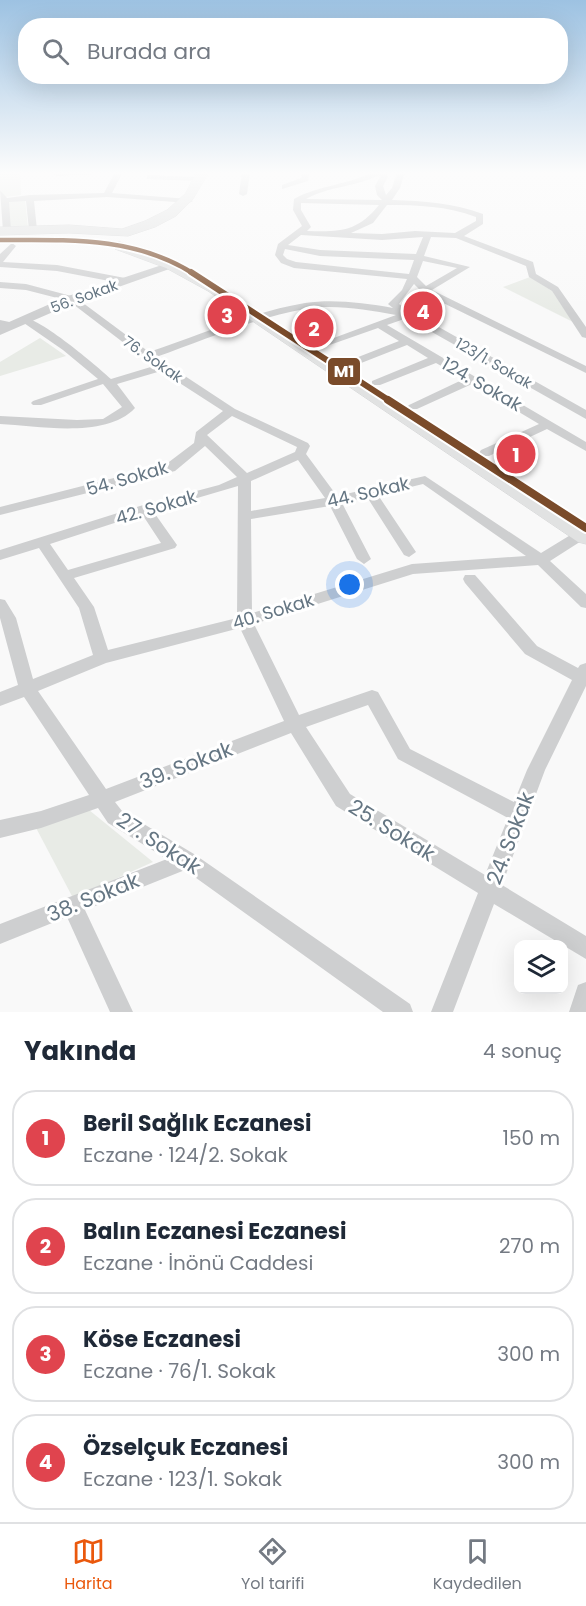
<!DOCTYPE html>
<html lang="tr">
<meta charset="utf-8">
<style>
:root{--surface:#fff;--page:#f2f2f3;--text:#1f2937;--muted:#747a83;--line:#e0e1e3;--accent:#ea580c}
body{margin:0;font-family:Poppins,sans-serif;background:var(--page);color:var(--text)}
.controls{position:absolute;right:18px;bottom:18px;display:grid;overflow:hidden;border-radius:12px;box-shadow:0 6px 24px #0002}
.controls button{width:54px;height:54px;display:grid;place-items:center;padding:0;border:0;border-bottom:2px solid var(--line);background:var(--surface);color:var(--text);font:30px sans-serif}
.you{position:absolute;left:350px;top:585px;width:21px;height:21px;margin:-15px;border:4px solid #fff;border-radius:50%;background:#1a73e8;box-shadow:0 0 0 9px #1a73e833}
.badge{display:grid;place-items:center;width:39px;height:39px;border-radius:50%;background:var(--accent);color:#fff;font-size:20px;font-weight:700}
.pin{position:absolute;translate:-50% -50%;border:3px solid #fff;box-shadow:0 2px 6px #0006}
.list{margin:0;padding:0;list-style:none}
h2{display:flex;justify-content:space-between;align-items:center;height:78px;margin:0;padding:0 24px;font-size:26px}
h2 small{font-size:20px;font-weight:400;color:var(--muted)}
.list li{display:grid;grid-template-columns:39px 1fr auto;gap:18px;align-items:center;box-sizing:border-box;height:96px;margin:0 12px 12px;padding:0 12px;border:2px solid var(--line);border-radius:24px}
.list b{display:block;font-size:22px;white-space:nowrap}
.list p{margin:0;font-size:20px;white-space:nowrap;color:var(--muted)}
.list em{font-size:20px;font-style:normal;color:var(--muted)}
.icon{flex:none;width:33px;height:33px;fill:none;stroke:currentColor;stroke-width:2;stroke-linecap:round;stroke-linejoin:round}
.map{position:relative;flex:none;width:586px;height:1012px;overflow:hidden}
.search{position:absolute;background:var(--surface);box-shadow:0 6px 24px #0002;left:18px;right:18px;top:18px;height:66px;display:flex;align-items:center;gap:15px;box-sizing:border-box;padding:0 21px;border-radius:24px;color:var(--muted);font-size:22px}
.sheet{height:510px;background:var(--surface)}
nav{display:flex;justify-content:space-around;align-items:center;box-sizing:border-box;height:84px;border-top:2px solid var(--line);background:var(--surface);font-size:16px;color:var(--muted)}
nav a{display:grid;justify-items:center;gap:3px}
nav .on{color:var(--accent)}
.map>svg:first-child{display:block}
</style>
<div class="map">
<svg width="586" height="1012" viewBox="0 0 586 1012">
<rect width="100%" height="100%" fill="#f9f9f9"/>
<g fill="#e8ebe6">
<polygon points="0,172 20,172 21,195 5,197 0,189"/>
<polygon points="25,199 28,227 10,229 8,201"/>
<polygon points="530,277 552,291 573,322 503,287"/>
<polygon points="40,338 66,356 0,376 0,362"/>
<polygon points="89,810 153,862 73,898 34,824"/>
</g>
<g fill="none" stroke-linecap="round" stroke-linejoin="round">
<g stroke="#d5d6d7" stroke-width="1">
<g id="primary">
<polygon points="197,172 209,172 193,199 176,216 155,227 128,236 69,233 0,235 0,227 69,225 122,229 145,221 167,210 185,194"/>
<polygon points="120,242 176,262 218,285 586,527 586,544 578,542 208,291 166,268 115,249 113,246 115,243"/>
</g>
</g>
<g fill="#cecfd0" fill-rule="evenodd">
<polygon points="56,172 97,172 93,174 57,176 53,174"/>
<polygon points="115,172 123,172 112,193 189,199 193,201 189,203 107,197 34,201 37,230 33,233 29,230 26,201 9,202 11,231 7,234 3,231 0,190 7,198 30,195 104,193"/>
<polygon points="242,172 250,172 247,194 243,196 239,194"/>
<polygon points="302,172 310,172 308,181 282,189 282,185 301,178"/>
<path d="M373,172H385L388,177L383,186L386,195L392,188L397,172H405L400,188L392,200C424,201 453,203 483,214V224L464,236L533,262L536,274L558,287L586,327V338L582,337L552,291L529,277L526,266L456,238L431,237L424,256L470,267L432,290L586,366V373L427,295L414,313L586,410V419L407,318L387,325L586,442V451L547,429L489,456H481L479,453L481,450L539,424L472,384L417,409H409L407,407L409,405L464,379L436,363L380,385H372V381L428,358L407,345L351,367H343V363L399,341L378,328L321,348L317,349L312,346L396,315C366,310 335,304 305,309C254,318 204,340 156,357L235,409L308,443L310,446L306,454L337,496L425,476L541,553L577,531H586V538L550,561L586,594V608L581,607L538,565L413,574L254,624L299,715L372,690L378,692L410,749L514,802L527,770L572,680L525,654L465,583L463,579L465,575H475L537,646L578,668L580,665L586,663V686L545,770L502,885L586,936V959L494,904L453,1012H431L478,893L336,806L291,733L115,802L122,811L194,854L410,1004L413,1012H383L185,870L85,910L133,1012H110L67,917L0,944V924L167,859L108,823L98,808L41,828L0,838V820L41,811L89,795L24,697L0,706V692L18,685L0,618V599L5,600L16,618L33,679L93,655L79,608L39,548L0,560V550L140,506L219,485L237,477L205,446L175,471L0,515V507L165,465L194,443L196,432L223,411L161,371L117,384L135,408C106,439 39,426 0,424V416L77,420L103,419L122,407L103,384L41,405H33L31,403L33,401L98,379L63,350L21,321V317C37,315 97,366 111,379L154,366L69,301L26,290L0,288V282L26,284L75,297L149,352C200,335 252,312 305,303C334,299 364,303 393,308L388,304L402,290L407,279L294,268L281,263L275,255L278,244L302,226L293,210L294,199C319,185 348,185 373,172ZM379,175L380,177L375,186L377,195L382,200L306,199C329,186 356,187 379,175ZM301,203L379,205C357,232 340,232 307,231L311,227L301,210ZM387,205C418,205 447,206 476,217V221L455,233L415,231L382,234L351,233L373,223ZM301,235L382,240L423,237L416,254L320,250L288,245ZM285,249L320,256L414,260L409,274L296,262L287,259L283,255ZM423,261L457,268L426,286L417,277ZM414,284L420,290L407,309L399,304ZM232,416L297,447L295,452L247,473L207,435ZM298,460L325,498L251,511V481ZM423,484L526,556L412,564L252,613L251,519L330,506L357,559L364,564L371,559L342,503L367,497L404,555L409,557L416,552L378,495ZM238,486L237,618L108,650L94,607L74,578L175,548L177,545L153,511ZM142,514L161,543L68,570L50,544ZM240,628L284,721L106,789L38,691L106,663ZM368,705L398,759L508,818L485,875L350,794L306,727Z"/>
<polygon points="150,175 201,177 205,179 201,181 147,179 147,175"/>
<polygon points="12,243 16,246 3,262 57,265 125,278 130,281 125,284 57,271 0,267 0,254"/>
<polygon points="0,320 14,323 15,325 10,328 0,326"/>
<polygon points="586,982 586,1012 569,1012 578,985"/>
</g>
<polygon fill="#cecfd0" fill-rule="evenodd" points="171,262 177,265 175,267 76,302 0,335 0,326 68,296"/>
<use href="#primary" fill="#e1e2e2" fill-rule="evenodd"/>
<g stroke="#fff" stroke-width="8">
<path id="metro-1-far2" d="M0,240C66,240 135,236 194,274"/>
</g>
<g stroke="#fff" stroke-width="10">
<polyline id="metro-1-far1" points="191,272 390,401"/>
</g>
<g stroke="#fff" stroke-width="12">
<polyline id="metro-1" points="388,400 586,528"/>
</g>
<use href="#metro-1-far2" stroke="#7a4b2a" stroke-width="4.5"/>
<use href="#metro-1-far1" stroke="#7a4b2a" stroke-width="6"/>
<use href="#metro-1" stroke="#7a4b2a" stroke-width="8"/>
</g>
<linearGradient id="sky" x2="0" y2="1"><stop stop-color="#9dc2e2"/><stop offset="0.55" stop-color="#fcfcfc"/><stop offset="1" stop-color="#fcfcfc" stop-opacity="0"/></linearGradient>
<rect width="586" height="314" fill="url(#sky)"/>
<g text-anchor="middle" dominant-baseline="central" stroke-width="6" stroke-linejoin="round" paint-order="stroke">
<g font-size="15" fill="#657683" stroke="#fff">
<text transform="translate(84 296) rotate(-20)">56. Sokak</text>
<text transform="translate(153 359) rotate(35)">76. Sokak</text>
<text transform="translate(494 363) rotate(30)">123/1. Sokak</text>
</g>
<g font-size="18" fill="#657683" stroke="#fff">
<text transform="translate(482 384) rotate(30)">124. Sokak</text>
<text transform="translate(127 478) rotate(-16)">54. Sokak</text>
<text transform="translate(368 492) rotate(-13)">44. Sokak</text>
<text transform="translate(156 507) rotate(-16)">42. Sokak</text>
<text transform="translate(273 611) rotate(-17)">40. Sokak</text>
</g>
<g font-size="21" fill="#657683" stroke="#fff">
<text transform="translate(186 765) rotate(-21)">39. Sokak</text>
<text transform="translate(392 830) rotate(32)">25. Sokak</text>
<text transform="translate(510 838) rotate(-69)">24. Sokak</text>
<text transform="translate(159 843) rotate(33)">27. Sokak</text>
<text transform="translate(93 897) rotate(-22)">38. Sokak</text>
</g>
</g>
<rect stroke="#fff" stroke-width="2" x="327" y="357" width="34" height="29" rx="6" fill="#7a4b2a"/>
<g font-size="16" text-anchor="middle" font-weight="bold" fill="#fff">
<text x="344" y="377">M1</text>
</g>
</svg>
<div class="controls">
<button><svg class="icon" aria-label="layers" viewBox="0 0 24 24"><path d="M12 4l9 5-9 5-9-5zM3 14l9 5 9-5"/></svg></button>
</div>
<div class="you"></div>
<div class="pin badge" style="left:516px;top:454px;background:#e0444e">1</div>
<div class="pin badge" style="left:314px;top:328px;background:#e0444e">2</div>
<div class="pin badge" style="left:227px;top:315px;background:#e0444e">3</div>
<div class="pin badge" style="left:423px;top:311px;background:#e0444e">4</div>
<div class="search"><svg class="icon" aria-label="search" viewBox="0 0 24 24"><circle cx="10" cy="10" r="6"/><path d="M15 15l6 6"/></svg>Burada ara</div>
</div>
<section class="sheet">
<h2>Yakında<small>4 sonuç</small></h2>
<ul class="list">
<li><span class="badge" style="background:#e0444e">1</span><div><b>Beril Sağlık Eczanesi</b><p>Eczane · 124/2. Sokak</p></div><em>150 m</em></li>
<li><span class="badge" style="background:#e0444e">2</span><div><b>Balın Eczanesi Eczanesi</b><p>Eczane · İnönü Caddesi</p></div><em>270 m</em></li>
<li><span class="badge" style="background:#e0444e">3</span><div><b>Köse Eczanesi</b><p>Eczane · 76/1. Sokak</p></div><em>300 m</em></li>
<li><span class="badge" style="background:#e0444e">4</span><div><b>Özselçuk Eczanesi</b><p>Eczane · 123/1. Sokak</p></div><em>300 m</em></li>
</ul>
</section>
<nav>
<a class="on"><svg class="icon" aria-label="map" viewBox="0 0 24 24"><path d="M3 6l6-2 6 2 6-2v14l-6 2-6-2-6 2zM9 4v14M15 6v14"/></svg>Harita</a>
<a><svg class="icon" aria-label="directions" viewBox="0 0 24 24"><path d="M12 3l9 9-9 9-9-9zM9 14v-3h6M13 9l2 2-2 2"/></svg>Yol tarifi</a>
<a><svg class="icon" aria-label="saved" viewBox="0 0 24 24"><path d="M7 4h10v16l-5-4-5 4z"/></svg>Kaydedilen</a>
</nav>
